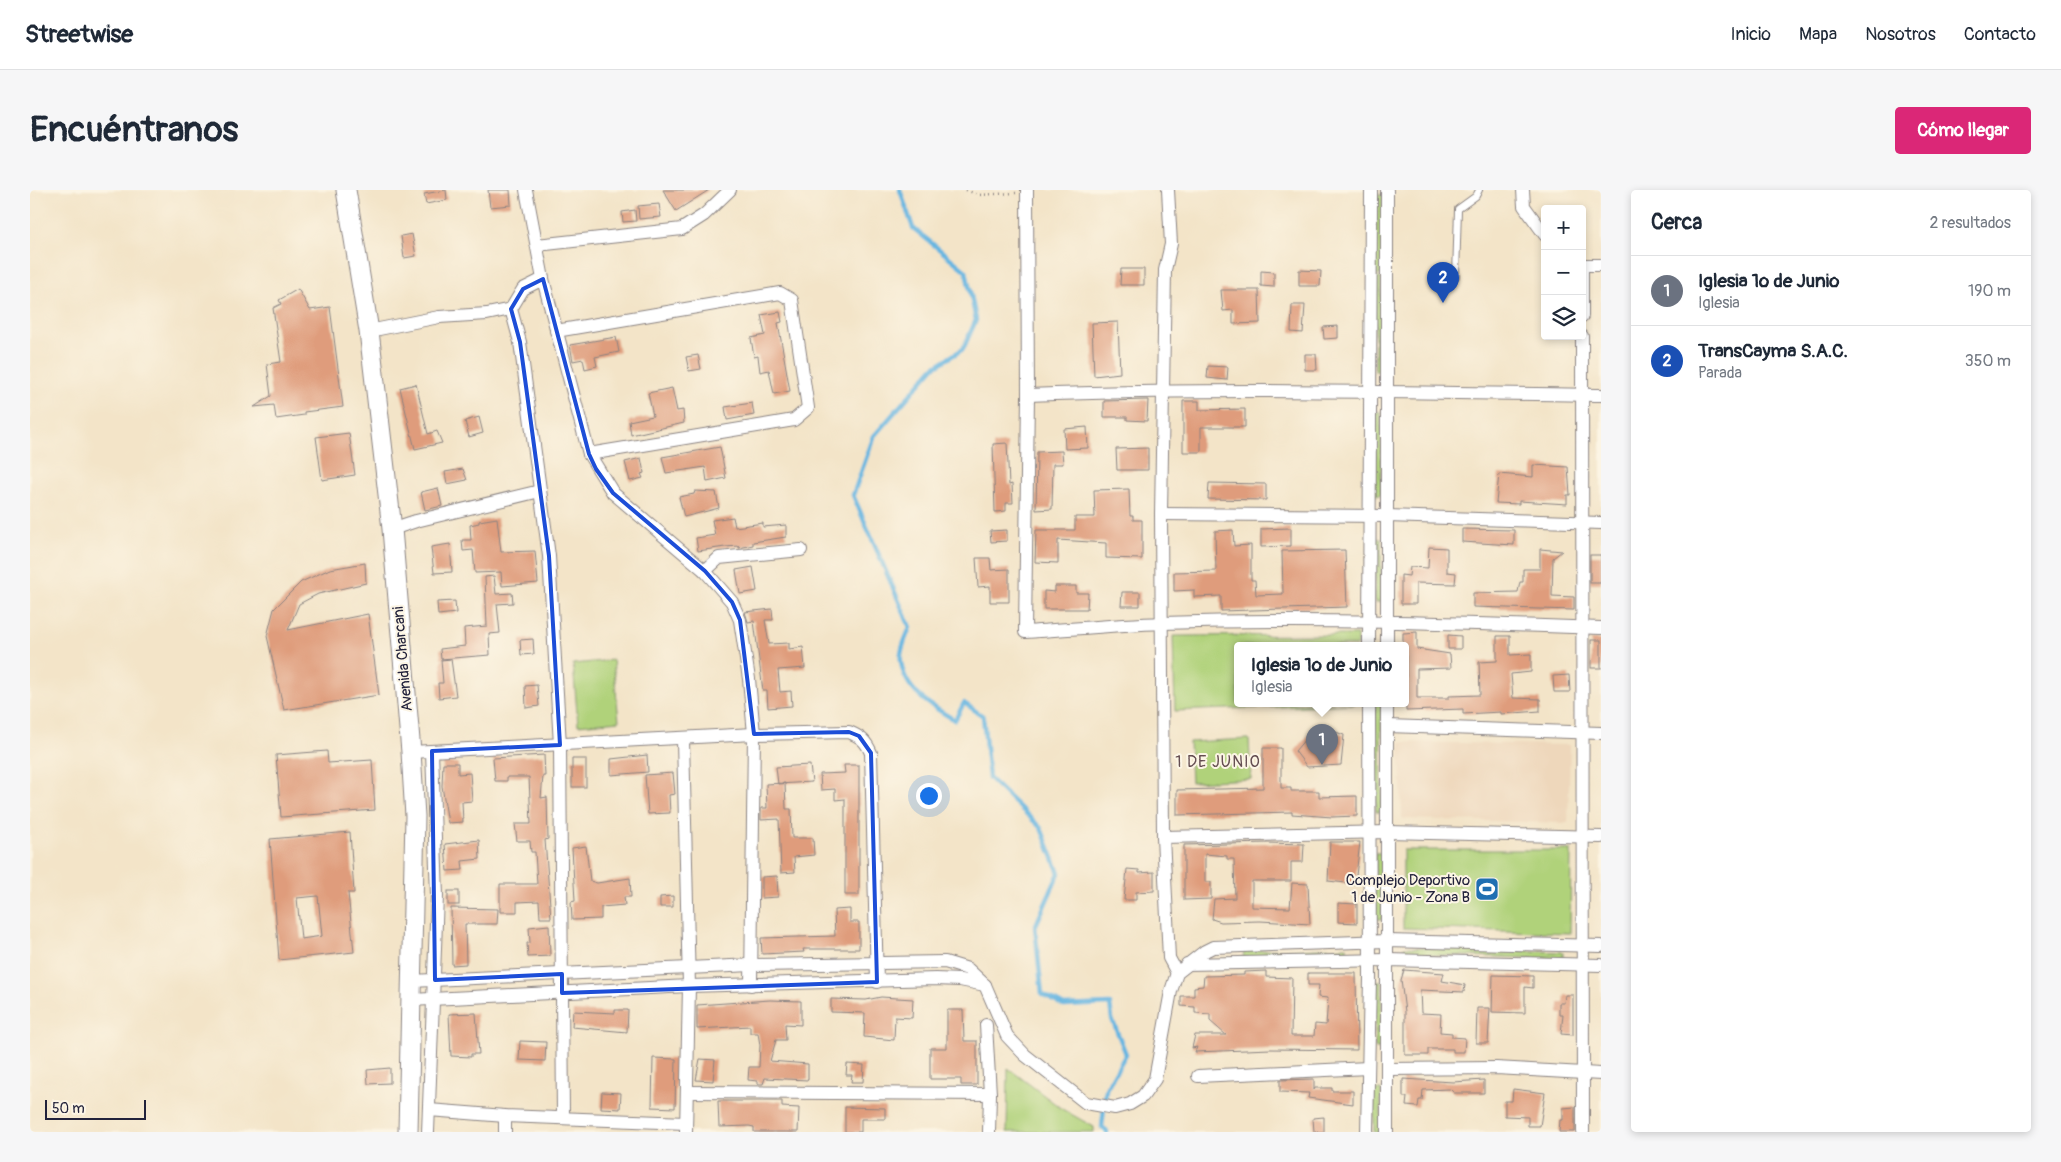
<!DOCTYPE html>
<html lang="es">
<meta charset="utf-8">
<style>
:root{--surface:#fff;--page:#f6f6f7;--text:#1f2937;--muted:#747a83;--line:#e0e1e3;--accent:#db2777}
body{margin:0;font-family:Pangolin,sans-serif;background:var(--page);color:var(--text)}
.controls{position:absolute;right:15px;top:15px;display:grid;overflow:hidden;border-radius:5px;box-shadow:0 2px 8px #0003}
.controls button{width:45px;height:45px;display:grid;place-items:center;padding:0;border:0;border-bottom:1px solid var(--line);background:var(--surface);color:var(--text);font:25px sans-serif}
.scale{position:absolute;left:15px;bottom:12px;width:101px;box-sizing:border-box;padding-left:5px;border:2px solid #22223b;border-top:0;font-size:14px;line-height:18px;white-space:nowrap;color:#22223b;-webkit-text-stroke:4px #fcf5e5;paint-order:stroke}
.you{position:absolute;left:898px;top:605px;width:18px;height:18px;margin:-12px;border:4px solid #fff;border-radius:50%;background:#1a73e8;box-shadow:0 0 0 8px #1a73e833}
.badge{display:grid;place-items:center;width:32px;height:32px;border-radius:50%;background:var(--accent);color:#fff;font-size:16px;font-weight:700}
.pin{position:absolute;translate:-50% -41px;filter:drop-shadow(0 1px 2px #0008)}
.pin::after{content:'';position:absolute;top:26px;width:18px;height:15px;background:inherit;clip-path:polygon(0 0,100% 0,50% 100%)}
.popup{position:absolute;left:1204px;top:452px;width:175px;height:65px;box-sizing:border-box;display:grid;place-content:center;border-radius:5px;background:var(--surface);filter:drop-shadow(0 1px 4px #0005);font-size:16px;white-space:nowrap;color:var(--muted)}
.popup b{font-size:19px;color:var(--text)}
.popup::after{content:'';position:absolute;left:50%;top:100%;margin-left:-10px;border:10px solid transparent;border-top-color:var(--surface)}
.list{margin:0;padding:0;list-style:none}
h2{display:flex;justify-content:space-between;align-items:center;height:65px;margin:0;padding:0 20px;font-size:21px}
h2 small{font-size:16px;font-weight:400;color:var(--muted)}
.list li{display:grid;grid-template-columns:32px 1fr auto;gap:15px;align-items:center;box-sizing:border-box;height:70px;padding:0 20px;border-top:1px solid var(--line)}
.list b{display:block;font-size:19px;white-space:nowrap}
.list p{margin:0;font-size:16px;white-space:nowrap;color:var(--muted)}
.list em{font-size:16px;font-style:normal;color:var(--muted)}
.icon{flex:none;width:28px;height:28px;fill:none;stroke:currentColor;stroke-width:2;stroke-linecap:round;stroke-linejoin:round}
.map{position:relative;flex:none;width:1571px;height:942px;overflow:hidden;border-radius:5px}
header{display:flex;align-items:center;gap:30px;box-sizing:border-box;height:70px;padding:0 25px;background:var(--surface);border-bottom:1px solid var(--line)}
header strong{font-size:24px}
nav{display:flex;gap:28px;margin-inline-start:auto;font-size:18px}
.intro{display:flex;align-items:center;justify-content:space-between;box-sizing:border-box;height:120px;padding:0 30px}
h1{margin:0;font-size:35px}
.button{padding:12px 22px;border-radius:5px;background:var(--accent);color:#fff;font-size:18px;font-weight:700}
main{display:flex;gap:30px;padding:0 30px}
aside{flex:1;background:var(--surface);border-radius:5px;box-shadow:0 2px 8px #0003}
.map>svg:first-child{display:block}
</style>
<header>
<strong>Streetwise</strong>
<nav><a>Inicio</a><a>Mapa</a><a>Nosotros</a><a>Contacto</a></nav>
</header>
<div class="intro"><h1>Encuéntranos</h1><a class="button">Cómo llegar</a></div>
<main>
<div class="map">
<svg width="1571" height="942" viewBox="0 0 1571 942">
<rect width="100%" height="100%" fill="#fcf5e5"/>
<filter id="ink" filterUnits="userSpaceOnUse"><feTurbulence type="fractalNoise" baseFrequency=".02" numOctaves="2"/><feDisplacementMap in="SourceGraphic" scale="10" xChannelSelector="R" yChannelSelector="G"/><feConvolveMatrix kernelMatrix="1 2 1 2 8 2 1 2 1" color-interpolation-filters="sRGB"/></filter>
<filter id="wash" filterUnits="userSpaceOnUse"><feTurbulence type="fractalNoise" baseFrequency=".0096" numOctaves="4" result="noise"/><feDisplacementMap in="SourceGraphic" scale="20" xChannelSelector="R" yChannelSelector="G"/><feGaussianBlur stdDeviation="1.12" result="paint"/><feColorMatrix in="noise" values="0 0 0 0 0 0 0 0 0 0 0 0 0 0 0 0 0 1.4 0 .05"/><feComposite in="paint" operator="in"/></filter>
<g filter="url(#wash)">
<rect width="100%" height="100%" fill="#f3e4c8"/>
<polygon fill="#eed7bb" points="1370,552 1540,555 1538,633 1372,629"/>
<g fill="#b0d27a" stroke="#697a5a">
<polygon points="1347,5 1353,5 1351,85 1345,85"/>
<rect x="1345" y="88" width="6" height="93"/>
<rect x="1345" y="222" width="6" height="83"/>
<rect x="1345" y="348" width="6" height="64"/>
<polygon points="1327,445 1327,456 1208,456 1208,514 1325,514 1145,521 1143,446"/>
<polygon points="583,470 589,531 548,535 543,474"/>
<polygon points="1345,514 1351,514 1352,622 1346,622"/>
<polygon points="1219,549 1221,589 1161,592 1159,552"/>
<polygon points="1373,660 1541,660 1540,743 1373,738"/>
<rect x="1345" y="663" width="7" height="66"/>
<polygon points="1317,757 1317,764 1213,768 1214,761"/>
<polygon points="1374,757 1533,762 1533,769 1374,764"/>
<polygon points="1346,791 1352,791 1351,858 1345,858"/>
<polygon points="978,878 1032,919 1064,937 1064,942 977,942"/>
<rect x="1344" y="900" width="7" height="42"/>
</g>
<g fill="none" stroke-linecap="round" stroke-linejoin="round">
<path stroke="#67b6e1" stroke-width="4.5" d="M870,0L883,38L936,81L946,130L933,159L904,177L844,246L823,305L880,437C877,446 869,461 871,471C874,501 901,516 925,530L934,513L953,526L959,588L1011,638L1029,683L1005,737L1012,804L1034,816L1080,814L1082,829L1096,864L1076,899L1072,937L1077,942"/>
</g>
<g id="blocks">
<g fill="#df9c7b" fill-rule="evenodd">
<polygon points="416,0 417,10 396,14 394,4"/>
<polygon points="458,0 480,0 481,15 460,17"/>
<polygon points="633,0 679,0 646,21"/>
<polygon points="629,14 631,27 609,29 608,16"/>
<polygon points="605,20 606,31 593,32 592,22"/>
<polygon points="382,44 386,66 374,68 371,46"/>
<polygon points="1091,79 1114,79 1114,95 1090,95"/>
<polygon points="1269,80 1291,81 1290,96 1269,96"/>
<polygon points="1231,81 1244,82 1244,97 1231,96"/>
<polygon points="268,99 280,120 300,117 313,217 274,222 274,225 246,229 244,215 224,217 241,206 237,174 251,172 243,118 251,114 249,110"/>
<polygon points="1191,100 1229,100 1230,133 1203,134 1203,120 1193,121"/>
<polygon points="1262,115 1275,115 1273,143 1261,142"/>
<polygon points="750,122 752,132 748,133 760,201 744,204 739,180 730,182 728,166 724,167 721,148 735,145 731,125"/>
<polygon points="1088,132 1090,183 1064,186 1062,133"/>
<polygon points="1308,136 1308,148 1294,149 1293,137"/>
<polygon points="586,147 589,162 565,167 567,176 555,179 553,169 543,171 540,155"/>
<polygon points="1275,164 1286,164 1287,180 1275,180"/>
<polygon points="668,165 671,179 659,181 656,167"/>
<polygon points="1178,176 1198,177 1197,190 1177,188"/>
<polygon points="386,194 398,244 407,241 412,253 385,259 370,198"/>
<polygon points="642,198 647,221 653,220 654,233 601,245 599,231 623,226 618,203"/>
<polygon points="1118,210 1117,231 1097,230 1097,227 1074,227 1074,211"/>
<polygon points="1153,211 1169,211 1169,220 1215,219 1215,237 1171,237 1171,262 1153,262"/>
<polygon points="722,213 724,225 697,230 695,217"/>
<polygon points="449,227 453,243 439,247 435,231"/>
<polygon points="1057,237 1058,258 1035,259 1034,239"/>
<polygon points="319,243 325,285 292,290 286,247"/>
<polygon points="977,253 979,295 982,294 983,313 976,313 976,321 965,322 963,254"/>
<polygon points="690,257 696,288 677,292 675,277 636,283 632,267"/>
<polygon points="1118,258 1118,280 1087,280 1086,259"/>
<polygon points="1032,261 1033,274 1023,274 1022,319 1006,320 1007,262"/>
<polygon points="611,268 614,283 611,284 613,288 600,291 595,272"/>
<polygon points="1503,275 1538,277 1540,305 1537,305 1537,314 1489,311 1489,314 1466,313 1469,284 1503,287"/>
<polygon points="433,279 437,290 417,294 415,282"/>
<polygon points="1179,293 1236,294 1236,310 1178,309"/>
<polygon points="408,298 412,316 395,320 391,302"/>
<polygon points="1099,299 1100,326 1103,326 1103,330 1112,330 1112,369 1076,368 1076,353 1028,350 1028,373 1005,372 1006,340 1045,340 1045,327 1065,327 1064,300"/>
<polygon points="665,301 686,302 689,318 654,327 649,307 664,304"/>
<polygon points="703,327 705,337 733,333 733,337 756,335 756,347 723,352 723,355 709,358 709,356 695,357 668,361 666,348 685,345 682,330"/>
<polygon points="467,328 471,362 505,361 508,393 472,396 471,382 445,383 443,360 433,361 432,350 441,350 440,335 449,333 449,331"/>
<polygon points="1261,338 1261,356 1231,357 1231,339"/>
<polygon points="1432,339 1484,340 1484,355 1432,352"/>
<polygon points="977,340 977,351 961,352 960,341"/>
<polygon points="1203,340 1204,356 1221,355 1221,390 1225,390 1226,405 1253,404 1252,361 1315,360 1317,417 1191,421 1191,406 1164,407 1164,400 1144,401 1144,382 1186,381 1185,341"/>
<polygon points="420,354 422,382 404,383 401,357"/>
<polygon points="1399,357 1417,358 1417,382 1426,383 1425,394 1386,393 1386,414 1371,414 1371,385 1379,386 1380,377 1398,378"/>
<polygon points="1510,359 1532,361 1523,368 1522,406 1544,407 1544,420 1443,417 1443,403 1488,402 1490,392 1493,392 1493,379 1510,379"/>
<rect x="1560" y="365" width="11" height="28"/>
<polygon points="946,368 960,368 961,380 979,379 979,412 960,412 960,396 948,397"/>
<polygon points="335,373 336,393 288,404 269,414 258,440 338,424 349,505 254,520 237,446 244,419 271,392 300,379"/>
<polygon points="723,377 727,401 710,404 706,380"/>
<polygon points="464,386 466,404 482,403 483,413 467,414 470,443 459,444 460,465 411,469 410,459 435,456 434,438 457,436 455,387"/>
<polygon points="1025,396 1046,396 1046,403 1058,403 1057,419 1014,419 1014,401 1025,402"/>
<polygon points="1092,402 1110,402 1110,416 1091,416"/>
<polygon points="425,411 426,423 408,425 407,412"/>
<polygon points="742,419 743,430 735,430 739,454 759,453 759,459 773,457 775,478 748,480 750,502 761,501 762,516 738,518 737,501 733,501 724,431 718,432 715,422"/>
<polygon points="1387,442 1387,459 1420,464 1421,478 1387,479 1387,508 1419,508 1419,506 1450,505 1449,472 1467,471 1467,446 1480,446 1480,465 1501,464 1501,482 1481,484 1483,508 1510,509 1510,521 1471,524 1471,522 1433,524 1433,519 1376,521 1376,455 1373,455 1373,443"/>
<polygon points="1418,445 1431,446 1431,459 1418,459"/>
<polygon points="503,449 504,464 491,465 490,450"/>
<rect x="1561" y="450" width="10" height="28"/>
<polygon points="421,469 426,506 409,508 408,493 413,493 411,470"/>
<polygon points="1539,485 1540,502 1524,502 1523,486"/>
<polygon points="507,495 509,516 496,518 495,496"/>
<polygon points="1287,535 1314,545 1311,575 1277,577 1265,561"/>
<polygon points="1233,558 1251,558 1251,598 1261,598 1261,601 1289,601 1289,607 1327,606 1327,626 1302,627 1262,624 1262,622 1147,625 1147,600 1233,598"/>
<polygon points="297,561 298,573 342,570 345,620 251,627 246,565"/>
<polygon points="514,565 515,586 513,586 511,608 517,607 518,649 515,650 521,728 510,728 509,711 487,712 487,722 470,722 470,694 507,694 505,662 501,662 500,651 487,651 485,634 501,634 499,587 477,587 477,591 465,591 463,568"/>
<polygon points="617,565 618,582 581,585 581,569"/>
<rect x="542" y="569" width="14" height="28"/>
<polygon points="413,573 428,573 428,584 440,583 442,611 432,612 433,632 418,633 412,596"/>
<polygon points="780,575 782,592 748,594 746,577"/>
<polygon points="814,575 829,575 829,705 815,705 815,609 805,610 805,599 791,600 790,584 815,583"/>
<polygon points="643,583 645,604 639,605 640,623 618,624 615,585"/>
<polygon points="755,593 756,619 761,619 762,648 783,648 784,665 764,667 765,682 751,683 749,629 731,630 731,618 737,618 736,594"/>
<path d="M320,642L324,703H318L324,762L249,770L240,649ZM288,706L292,746L271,749L267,708Z"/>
<polygon points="449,650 450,669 432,671 433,680 417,681 415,654"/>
<polygon points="1300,652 1330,652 1325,694 1298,691"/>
<polygon points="1238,653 1274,654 1273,672 1261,672 1261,691 1222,691 1222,717 1260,718 1262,693 1278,694 1280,734 1230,731 1191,732 1182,729 1184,709 1205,708 1204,669 1197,669 1197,666 1175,664 1175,692 1181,692 1181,709 1154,710 1154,655"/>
<polygon points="556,656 560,691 567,693 600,688 601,707 594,707 595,715 571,717 571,729 542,730 541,712 545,711 542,658"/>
<polygon points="1097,679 1109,680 1109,683 1124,682 1124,701 1106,702 1106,710 1094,710"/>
<polygon points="747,686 748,707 732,708 732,687"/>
<rect x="418" y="701" width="11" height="14"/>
<polygon points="643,706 643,717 630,717 630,707"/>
<polygon points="1308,713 1327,714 1327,733 1308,732"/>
<polygon points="421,718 468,719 467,734 435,734 436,774 422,775"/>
<polygon points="820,719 820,732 829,732 829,759 773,759 774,762 732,764 731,748 805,746 804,720"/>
<polygon points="519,735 520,766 498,767 497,753 500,753 499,737"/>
<polygon points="1374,780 1414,783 1412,791 1435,795 1434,802 1390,800 1391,823 1411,824 1410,842 1422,843 1422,847 1435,848 1434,862 1423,862 1423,859 1398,859 1398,865 1375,865 1375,822 1371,790"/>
<polygon points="1236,781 1236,787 1262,788 1261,846 1284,846 1285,834 1296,835 1298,808 1288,807 1289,795 1278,795 1278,783 1326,783 1327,860 1241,859 1165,862 1167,857 1162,858 1165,845 1196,845 1180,831 1180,824 1165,823 1165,817 1151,816 1151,806 1164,806 1164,797 1173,796 1174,786 1214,785 1214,782"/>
<polygon points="1463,785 1503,786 1503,798 1495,797 1495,823 1462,822"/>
<polygon points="1535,805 1543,805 1543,845 1531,844 1533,824 1529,824 1529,813 1534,813"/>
<polygon points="851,807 883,809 882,828 865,827 864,850 834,847 835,823 801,822 801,809 836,810"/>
<polygon points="740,810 771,811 771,835 755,834 756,850 746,850 740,871 778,874 778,890 735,888 733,894 728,894 728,891 718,890 719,877 729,877 730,855 728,843 720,843 720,836 667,839 667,815"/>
<polygon points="1447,818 1460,818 1458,853 1446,853"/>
<polygon points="585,820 598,820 597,842 542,837 543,821 585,823"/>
<polygon points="917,820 933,820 934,851 947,851 947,895 931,895 931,889 900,889 900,858 917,858"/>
<polygon points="446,823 449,864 441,864 441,867 421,866 419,824"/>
<polygon points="490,851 516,852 515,871 489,870"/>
<polygon points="623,868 646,869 645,918 622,917"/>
<polygon points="670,869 685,870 683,891 666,890"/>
<polygon points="817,874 834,875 833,892 821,892 822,885 816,885"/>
<polygon points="360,878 360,893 338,894 337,880"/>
<polygon points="1284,889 1284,900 1285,898 1302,898 1302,901 1323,901 1323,914 1278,908 1279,903 1250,902 1250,890"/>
<polygon points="1373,889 1423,892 1454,890 1454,903 1424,903 1420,899 1393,900 1392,910 1389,910 1388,917 1376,916 1377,907 1373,907"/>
<polygon points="1483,899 1515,903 1510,936 1498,936 1498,927 1475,926 1475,911 1482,911"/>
<polygon points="572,902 591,903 590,919 571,918"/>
<polygon points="688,911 752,911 752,917 769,918 768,942 724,942 724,937 719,936 689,937"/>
<polygon points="815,917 855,918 855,929 831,929 831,942 815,942"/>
<polygon points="1545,917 1545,942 1529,942 1530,930 1533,930 1533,918"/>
<polygon points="1294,927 1294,942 1284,942 1283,928"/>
</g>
</g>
</g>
<g filter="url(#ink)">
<use href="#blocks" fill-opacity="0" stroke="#8a8382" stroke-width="1"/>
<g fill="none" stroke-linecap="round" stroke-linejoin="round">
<g stroke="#8a8382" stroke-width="8">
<polyline id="lane" points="1426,86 1428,19 1446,6 1449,0"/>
</g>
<g stroke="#8a8382" stroke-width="14">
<g id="street">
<polyline points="496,0 513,89 559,264 583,303 675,381 702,412 710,430 719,489 724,544 721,795"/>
<path d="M997,0L998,205L995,442C1041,439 1086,435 1132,433C1278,428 1425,433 1571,438"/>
<polyline points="1138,0 1141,54 1135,80 1131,324 1133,647 1139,768 1147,783"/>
<polyline points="1357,0 1357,456"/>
<polyline points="1493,0 1494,16 1515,45"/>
<polyline points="507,55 652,39 674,25 700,0"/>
<polyline points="1552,75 1571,75"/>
<polyline points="1552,79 1552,126"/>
<polyline points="513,89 493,99 481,119 490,152 519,366 530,555 533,926"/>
<polyline points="339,141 409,127 457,124 481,119"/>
<polyline points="526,141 750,103 762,110 778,218 764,230 559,264"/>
<polyline points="1552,146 1553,942"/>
<path d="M998,205C1189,198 1380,202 1571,205"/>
<polyline points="1131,324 1357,326 1571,333"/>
<polyline points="362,339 386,331 510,301"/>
<polyline points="675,381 689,368 771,360"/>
<polyline points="1339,456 1341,0"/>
<polyline points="1357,536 1571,543"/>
<polyline points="653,550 659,796 656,942"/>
<path d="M381,562L724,544L819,542C831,547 836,551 841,563L847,792"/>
<polyline points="1133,647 1358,642 1571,647"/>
<polyline points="1157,774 1357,770 1571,775"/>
<polyline points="382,791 722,775 915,772 938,779 955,795 977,846 995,865 1056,913 1085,918 1100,914 1113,906 1125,889 1141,801 1147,783 1175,761 1183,757 1357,751 1571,756"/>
<polyline points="381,810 659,796 906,789 930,790 955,795"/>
<polyline points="956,835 960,904"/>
<polyline points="1357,879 1466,878 1571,884"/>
<polyline points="1168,886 1338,878"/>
<polyline points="658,902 960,904 959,942"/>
<polyline points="399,920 475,926 656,933"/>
<polyline points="398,942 407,706 402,561"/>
<polyline points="475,942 475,926"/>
<polyline points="1337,942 1340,788 1339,514"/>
<polyline points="1357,942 1357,514"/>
</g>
</g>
<g stroke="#8a8382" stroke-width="21">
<polyline id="secondary" points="316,0 339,141 362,339 381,562 385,626 378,942"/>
</g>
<polyline stroke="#8a8382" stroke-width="2.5" stroke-dasharray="1 4" stroke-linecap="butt" points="936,0 948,5 986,3"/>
<use href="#lane" stroke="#fff" stroke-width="6"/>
<use href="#street" stroke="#fff" stroke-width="12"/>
<use href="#secondary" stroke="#fff" stroke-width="19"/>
</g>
</g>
<path fill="none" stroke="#1d4ed8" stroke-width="4" stroke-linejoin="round" d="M513,89L559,264L566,279L583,303L675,381L702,412L710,430L724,544L819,542L829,546L841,563L847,792L532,803V784L405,790L402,561L530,555L519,366L490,152L481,119L493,99Z"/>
<defs>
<g id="stadium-square" transform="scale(1.25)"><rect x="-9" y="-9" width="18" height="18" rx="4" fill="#1f6fb2" stroke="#fcf5e5"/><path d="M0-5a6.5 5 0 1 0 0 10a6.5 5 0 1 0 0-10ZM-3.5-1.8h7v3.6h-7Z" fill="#fff"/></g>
</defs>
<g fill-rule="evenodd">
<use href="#stadium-square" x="1457" y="699"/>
</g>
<g text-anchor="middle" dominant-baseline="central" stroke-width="4" stroke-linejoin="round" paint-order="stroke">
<g font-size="15" fill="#22223b" stroke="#fcf5e5">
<text transform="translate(373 469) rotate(-95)">Avenida Charcani</text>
</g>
<g font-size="15" fill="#22223b" stroke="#fcf5e5" text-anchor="end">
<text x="1440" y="690">Complejo Deportivo<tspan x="1440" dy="17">1 de Junio - Zona B</tspan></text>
</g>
<g font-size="16" letter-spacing="1" fill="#644d51" stroke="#fcf5e5">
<text x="1188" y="572">1 DE JUNIO</text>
</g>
</g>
</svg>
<div class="controls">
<button>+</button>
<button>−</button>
<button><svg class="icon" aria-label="layers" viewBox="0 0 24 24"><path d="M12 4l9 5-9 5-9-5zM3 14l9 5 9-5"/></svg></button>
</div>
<div class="scale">50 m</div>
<div class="you"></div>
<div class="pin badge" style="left:1292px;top:575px;background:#6b7280">1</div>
<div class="popup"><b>Iglesia 1º de Junio</b>Iglesia</div>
<div class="pin badge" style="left:1413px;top:113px;background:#1a4fb4">2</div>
</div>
<aside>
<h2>Cerca<small>2 resultados</small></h2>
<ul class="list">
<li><span class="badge" style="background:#6b7280">1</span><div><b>Iglesia 1º de Junio</b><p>Iglesia</p></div><em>190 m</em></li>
<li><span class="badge" style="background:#1a4fb4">2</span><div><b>TransCayma S.A.C.</b><p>Parada</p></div><em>350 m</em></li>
</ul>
</aside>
</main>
